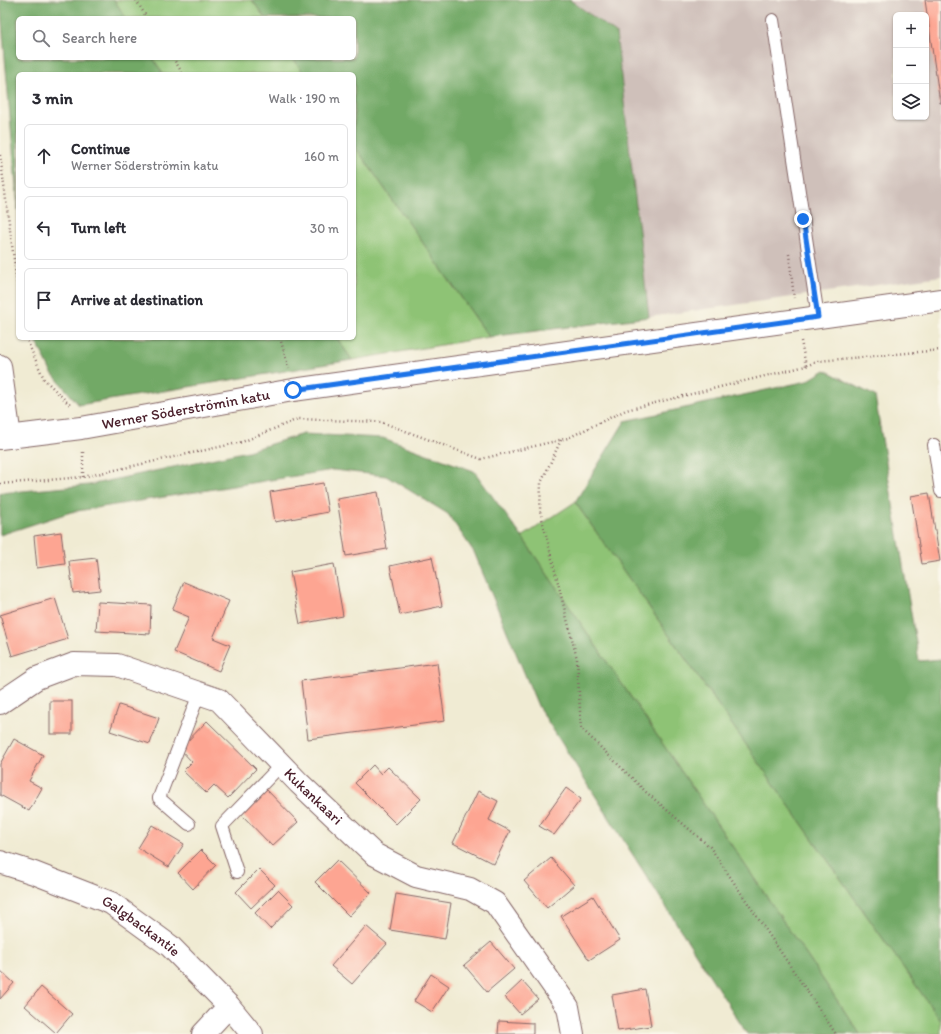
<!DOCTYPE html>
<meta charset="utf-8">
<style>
:root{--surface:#fff;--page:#f2f2f3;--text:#2b2b33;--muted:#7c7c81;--line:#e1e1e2}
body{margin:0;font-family:Itim,sans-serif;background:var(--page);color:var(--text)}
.controls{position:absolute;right:12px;top:12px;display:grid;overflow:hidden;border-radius:6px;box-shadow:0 1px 3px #0004}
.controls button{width:36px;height:36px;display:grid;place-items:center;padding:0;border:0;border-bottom:1px solid var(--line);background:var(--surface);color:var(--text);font:20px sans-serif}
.stop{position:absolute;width:12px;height:12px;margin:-9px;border:3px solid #1a73e8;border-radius:50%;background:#fff}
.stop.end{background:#1a73e8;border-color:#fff;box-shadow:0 1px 4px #0008}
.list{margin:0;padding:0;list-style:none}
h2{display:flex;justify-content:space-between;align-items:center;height:52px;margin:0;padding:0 16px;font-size:17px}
h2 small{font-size:13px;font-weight:400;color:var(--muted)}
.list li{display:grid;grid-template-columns:26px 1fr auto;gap:12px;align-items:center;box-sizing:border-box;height:64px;margin:0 8px 8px;padding:0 8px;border:1px solid var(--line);border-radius:6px}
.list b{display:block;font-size:15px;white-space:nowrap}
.list p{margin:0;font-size:13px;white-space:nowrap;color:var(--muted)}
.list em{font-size:13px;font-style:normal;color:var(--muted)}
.icon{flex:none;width:22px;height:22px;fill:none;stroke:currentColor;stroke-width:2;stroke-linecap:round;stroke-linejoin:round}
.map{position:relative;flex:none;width:941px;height:1034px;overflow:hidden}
.search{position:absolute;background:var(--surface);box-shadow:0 1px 3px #0004;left:16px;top:16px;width:340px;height:44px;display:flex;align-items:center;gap:10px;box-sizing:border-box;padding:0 14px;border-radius:6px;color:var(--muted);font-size:15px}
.panel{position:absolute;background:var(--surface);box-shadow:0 1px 3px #0004;left:16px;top:72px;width:340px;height:268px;border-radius:6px}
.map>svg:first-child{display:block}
</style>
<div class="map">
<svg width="941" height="1034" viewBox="0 0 941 1034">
<rect width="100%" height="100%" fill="#fbf7ec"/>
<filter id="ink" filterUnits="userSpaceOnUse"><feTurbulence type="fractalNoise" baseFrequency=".025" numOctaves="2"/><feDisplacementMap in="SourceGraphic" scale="8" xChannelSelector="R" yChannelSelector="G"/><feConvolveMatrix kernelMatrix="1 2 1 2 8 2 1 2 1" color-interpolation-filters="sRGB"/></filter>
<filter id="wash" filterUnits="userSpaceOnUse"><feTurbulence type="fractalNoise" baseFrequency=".012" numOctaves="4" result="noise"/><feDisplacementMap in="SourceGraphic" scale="16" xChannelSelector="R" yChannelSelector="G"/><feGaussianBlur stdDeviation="0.9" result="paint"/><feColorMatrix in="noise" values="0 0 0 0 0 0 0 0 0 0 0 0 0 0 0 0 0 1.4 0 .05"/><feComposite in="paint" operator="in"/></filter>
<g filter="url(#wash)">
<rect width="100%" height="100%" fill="#f0ebd3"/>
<path fill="#cfc0ba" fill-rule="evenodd" d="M570,0H941V276L649,317L616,33ZM896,15H926V117H896Z"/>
<g fill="#8ec375" stroke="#6c7150">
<polygon points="114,0 252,0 265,18 126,18"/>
<polygon points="153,58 293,58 304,74 163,74"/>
<polygon points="354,145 489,337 352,360 337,338 354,338"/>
<polygon points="575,502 941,1021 941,1034 860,1034 522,537"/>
</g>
<g fill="#72a966" stroke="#5e6448">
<polygon points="0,0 114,0 126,18 18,18 18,58 153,58 163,74 18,74 18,210"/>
<polygon points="252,0 570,0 616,33 649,317 489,337 354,145 354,74 304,74 293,58 354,58 354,18 265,18"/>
<polygon points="35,338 337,338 352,360 79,405 51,372"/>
<polygon points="825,370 875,396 919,661 941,659 941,1021 575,502 625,421 807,381"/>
<polygon points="303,434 383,438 474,471 522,537 860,1034 747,1034 538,706 474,552 448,514 386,476 333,470 71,512 0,535 0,493 89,485 248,451"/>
</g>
<g id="blocks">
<g fill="#fda592">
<polygon points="925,0 941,0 941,103 940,103"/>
<polygon points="323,483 328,512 275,522 270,492"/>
<polygon points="378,492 387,549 346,556 337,499"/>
<polygon points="929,493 940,561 922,564 911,496"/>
<polygon points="61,532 65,564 37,568 34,536"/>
<polygon points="432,557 442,606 400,615 390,566"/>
<polygon points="96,558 100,590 73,593 69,561"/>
<polygon points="334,564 343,616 300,624 290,572"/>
<polygon points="184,582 229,601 213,638 230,645 219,671 174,652 189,617 172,610"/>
<polygon points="55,598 68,639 12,656 0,615"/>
<polygon points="98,602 151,605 150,634 96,631"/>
<polygon points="437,663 445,721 308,739 301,681"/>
<rect x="50" y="701" width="22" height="33"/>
<polygon points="119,705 159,718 150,744 110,731"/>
<polygon points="207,721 256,769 228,798 214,785 206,793 183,771 192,762 180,749"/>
<polygon points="14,739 43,755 29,781 42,788 29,811 0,795 0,764"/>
<polygon points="373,765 381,774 388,767 421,799 396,824 355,783"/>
<polygon points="265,788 298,822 272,846 240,813"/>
<polygon points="566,788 581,799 554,835 539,826"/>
<polygon points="478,791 498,801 489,820 510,831 494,864 453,843"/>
<polygon points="152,825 184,844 169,867 138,848"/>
<polygon points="201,850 216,865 193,889 178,873"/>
<polygon points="551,858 574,885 547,908 524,881"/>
<polygon points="337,860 371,893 349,916 315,882"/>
<polygon points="259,869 275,885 251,908 236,892"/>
<polygon points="278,890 293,905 270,929 255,913"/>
<polygon points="396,894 451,903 445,939 390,930"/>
<polygon points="593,896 620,940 589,960 561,916"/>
<polygon points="366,926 387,944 352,984 331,966"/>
<polygon points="491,942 514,969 487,992 464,965"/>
<polygon points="0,970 14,983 0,999"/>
<polygon points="431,974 449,986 432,1012 414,1001"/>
<polygon points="522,981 538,999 520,1014 505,997"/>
<polygon points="41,987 72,1014 56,1033 25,1006"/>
<polygon points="645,989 651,1026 618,1031 612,995"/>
<polygon points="499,1021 533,1023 533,1034 498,1034"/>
</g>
</g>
</g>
<g filter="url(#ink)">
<use href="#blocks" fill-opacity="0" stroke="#846666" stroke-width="1"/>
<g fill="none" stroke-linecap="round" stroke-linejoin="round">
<g stroke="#846666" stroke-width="14">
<g id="lane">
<polyline points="773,20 818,317"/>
<polyline points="934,445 941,491"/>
<polyline points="189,824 159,798 199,694"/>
<polyline points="237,872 222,826 281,765"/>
</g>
</g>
<g stroke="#846666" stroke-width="24">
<g id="street">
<polyline points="0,366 10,437"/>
<path id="s1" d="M0,703L37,678L74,664L117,665L219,700L299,783L374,854L416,876L470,889L495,903L568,1007L573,1034"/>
<path id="s2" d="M0,862L34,873L111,903L170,946L229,1006L252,1034"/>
<polyline points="203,1034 229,1006"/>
</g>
</g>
<g stroke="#846666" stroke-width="24">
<g id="secondary">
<path id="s3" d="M0,438L81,428L293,390L941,300"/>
</g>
</g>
<g stroke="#846666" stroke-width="2.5" stroke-dasharray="1 3" stroke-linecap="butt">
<polyline points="136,0 147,18"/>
<polyline points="173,58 183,74"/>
<polyline points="0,155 18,290"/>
<polyline points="789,254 794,298"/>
<polyline points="26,338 44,379 71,406"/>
<polyline points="280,338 289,369"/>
<polyline points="801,341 806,366"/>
<polyline points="561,440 541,483 540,511 577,659 581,728 646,792 710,847 836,1034"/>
<polyline points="83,477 83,450"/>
<polyline points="0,484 83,477 242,442 298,419 381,422 481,459 568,438 626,410 806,366 818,361 941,350"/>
</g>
<use href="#lane" stroke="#fff" stroke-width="12"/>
<use href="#street" stroke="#fff" stroke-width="22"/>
<use href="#secondary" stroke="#fff" stroke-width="22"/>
</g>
</g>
<g fill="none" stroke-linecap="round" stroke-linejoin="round" filter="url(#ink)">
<polyline stroke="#1a73e8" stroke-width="5" points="293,390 818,317 803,219"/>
</g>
<g text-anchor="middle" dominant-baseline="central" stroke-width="3" stroke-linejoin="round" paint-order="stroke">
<g font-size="15" fill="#4a1f2b" stroke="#fbf7ec">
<text stroke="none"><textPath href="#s3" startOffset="188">Werner Söderströmin katu</textPath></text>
<text stroke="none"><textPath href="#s1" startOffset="370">Kukankaari</textPath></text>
<text stroke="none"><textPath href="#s2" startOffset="156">Galgbackantie</textPath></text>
</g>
</g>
</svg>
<div class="controls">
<button>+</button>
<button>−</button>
<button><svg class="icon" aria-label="layers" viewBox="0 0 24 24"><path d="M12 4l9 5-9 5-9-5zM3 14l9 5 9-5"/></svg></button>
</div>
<div class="stop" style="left:293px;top:390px"></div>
<div class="stop end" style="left:803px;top:219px"></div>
<div class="search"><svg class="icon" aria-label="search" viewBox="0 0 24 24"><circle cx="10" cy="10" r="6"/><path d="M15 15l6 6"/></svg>Search here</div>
<section class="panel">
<h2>3 min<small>Walk · 190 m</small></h2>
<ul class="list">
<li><svg class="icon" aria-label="ahead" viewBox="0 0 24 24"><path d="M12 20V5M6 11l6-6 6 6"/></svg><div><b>Continue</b><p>Werner Söderströmin katu</p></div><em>160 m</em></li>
<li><svg class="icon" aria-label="left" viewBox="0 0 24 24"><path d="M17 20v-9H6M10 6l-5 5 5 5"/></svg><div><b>Turn left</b></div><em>30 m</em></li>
<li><svg class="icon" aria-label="arrive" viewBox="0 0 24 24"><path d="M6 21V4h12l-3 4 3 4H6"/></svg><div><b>Arrive at destination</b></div></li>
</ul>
</section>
</div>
